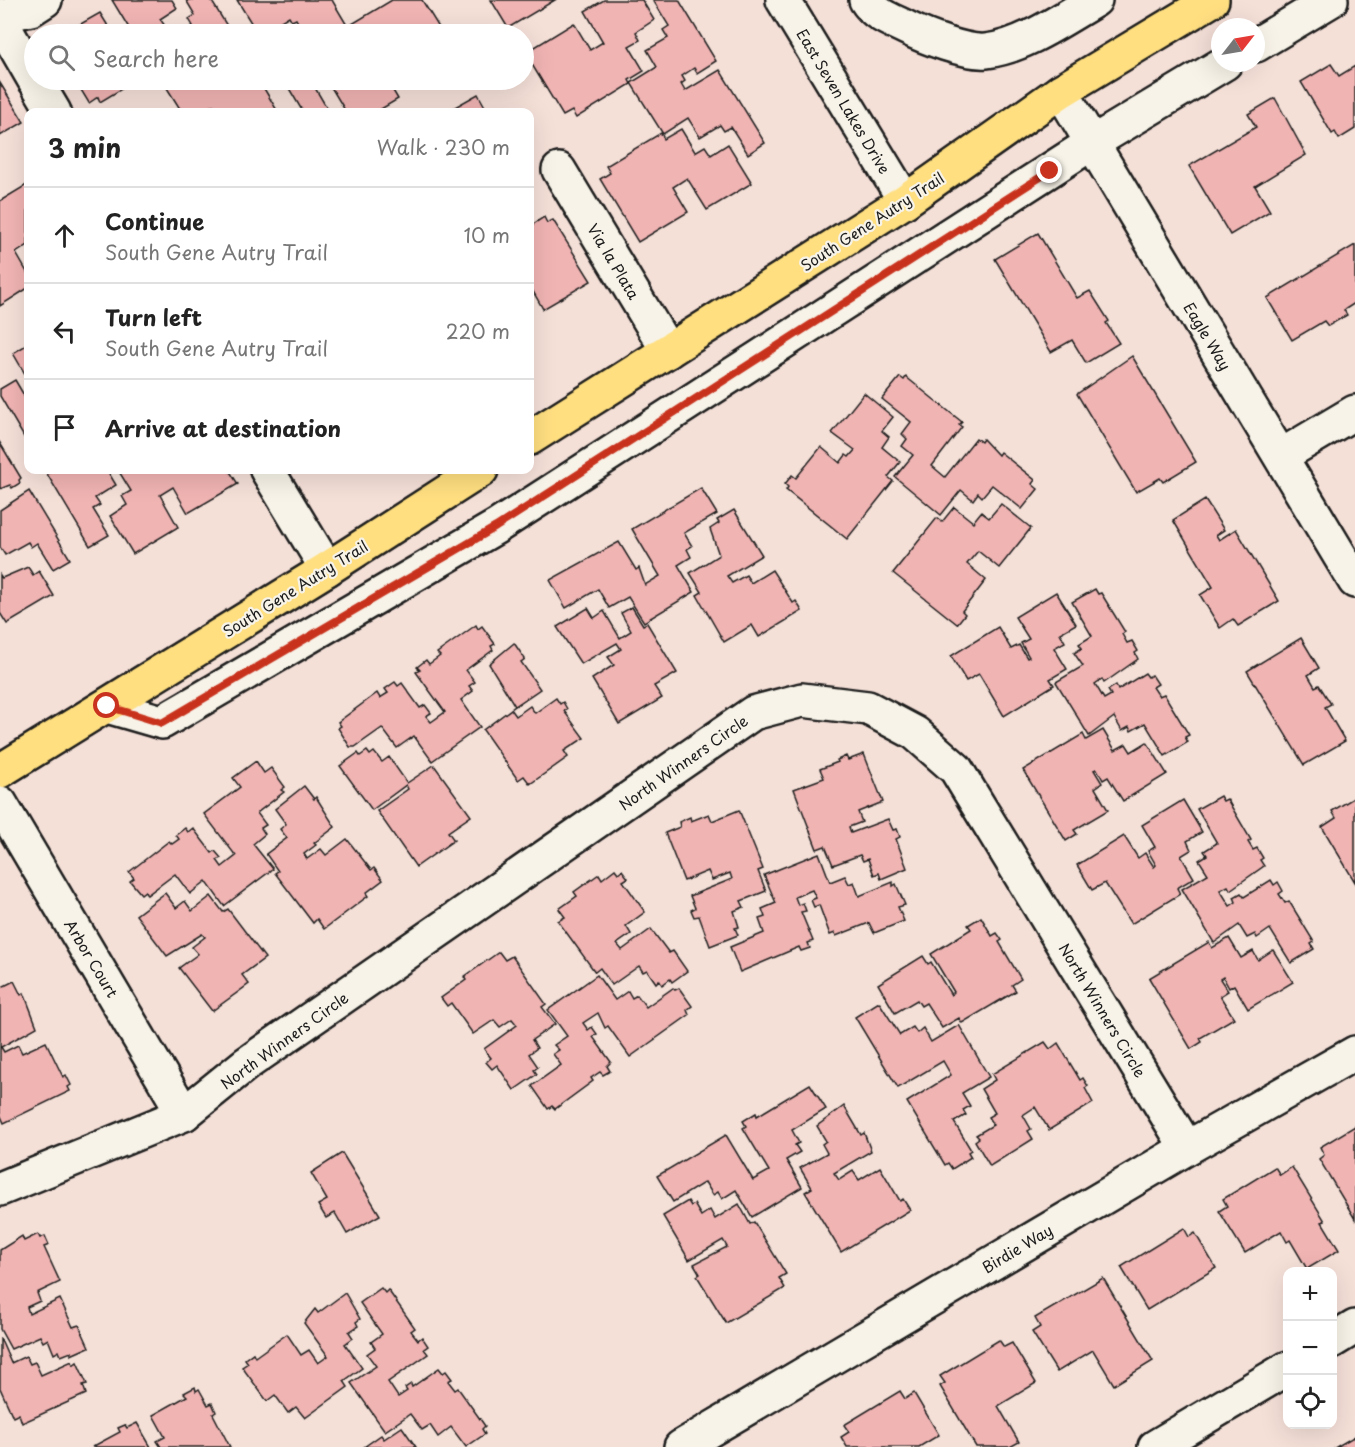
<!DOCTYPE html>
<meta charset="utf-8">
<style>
:root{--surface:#fff;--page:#f2f2f2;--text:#222;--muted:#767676;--line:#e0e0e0}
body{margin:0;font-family:"Playpen Sans",sans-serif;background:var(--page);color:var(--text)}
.controls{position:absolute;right:18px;bottom:18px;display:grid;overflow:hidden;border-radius:12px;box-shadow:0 6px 24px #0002}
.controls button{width:54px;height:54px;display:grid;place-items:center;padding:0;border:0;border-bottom:2px solid var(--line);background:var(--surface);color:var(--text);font:30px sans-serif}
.compass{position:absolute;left:1211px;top:18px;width:54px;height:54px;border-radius:50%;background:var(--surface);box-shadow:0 6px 24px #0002;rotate:59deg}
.stop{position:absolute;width:18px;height:18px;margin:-14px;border:4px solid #c8321e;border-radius:50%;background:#fff}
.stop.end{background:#c8321e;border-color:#fff;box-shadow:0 2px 6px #0008}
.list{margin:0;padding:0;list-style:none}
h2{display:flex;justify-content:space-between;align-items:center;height:78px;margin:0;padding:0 24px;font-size:26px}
h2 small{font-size:20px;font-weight:400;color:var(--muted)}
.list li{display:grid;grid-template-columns:39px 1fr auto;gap:18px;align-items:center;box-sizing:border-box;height:96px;padding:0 24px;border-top:2px solid var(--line)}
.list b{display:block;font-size:22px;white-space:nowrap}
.list p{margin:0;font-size:20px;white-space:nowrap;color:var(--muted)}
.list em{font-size:20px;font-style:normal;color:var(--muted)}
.icon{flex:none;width:33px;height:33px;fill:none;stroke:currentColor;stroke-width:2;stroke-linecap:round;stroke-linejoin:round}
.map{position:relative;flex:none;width:1355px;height:1447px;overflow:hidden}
.search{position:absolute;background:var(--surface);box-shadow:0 6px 24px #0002;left:24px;top:24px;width:510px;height:66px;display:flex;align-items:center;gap:15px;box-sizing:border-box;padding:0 21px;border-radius:33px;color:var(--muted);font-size:22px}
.panel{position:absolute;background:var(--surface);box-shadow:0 6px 24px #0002;left:24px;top:108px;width:510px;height:366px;border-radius:12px}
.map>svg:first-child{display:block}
</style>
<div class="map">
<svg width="1355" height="1447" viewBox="0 0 1355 1447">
<rect width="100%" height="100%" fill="#f5e0d8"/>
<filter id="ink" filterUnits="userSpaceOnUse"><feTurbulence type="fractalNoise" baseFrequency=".0167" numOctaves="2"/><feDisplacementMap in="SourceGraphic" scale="12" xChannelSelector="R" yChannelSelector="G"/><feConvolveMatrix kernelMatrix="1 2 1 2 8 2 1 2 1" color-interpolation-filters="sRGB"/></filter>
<g filter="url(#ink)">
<g fill="#f0b4b3" stroke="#1c1c1c" stroke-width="1.5">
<polygon points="112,0 172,0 177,8 160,19 165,26 156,34 118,34 129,28"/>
<polygon points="186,0 211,0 232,34 179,34 193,26 189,19 195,15"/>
<polygon points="237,0 332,0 348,27 335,34 291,34 300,26 296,19 292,21 289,16 276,24 278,28 266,34 258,34"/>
<polygon points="392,0 422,0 443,34 348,34 355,30 352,24"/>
<polygon points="491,0 555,0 508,28"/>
<polygon points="604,0 642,0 654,20 636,32 640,40 629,46 644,71 629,80 631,84 576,118 572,111 563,116 525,53 574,23 590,50 603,42 585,11"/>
<polygon points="653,0 679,0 716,61 697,73 694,68 682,76 685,81 681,84 685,91 720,70 765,143 748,154 731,127 724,131 720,125 700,137 688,118 663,134 631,83 657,67 647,50 668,38 663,30 669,26"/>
<polygon points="100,13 113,34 63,34"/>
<polygon points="1331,64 1339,76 1355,66 1355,129 1339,139 1335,132 1332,134 1301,82"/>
<polygon points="71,80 145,80 130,88 128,85 100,102 98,97 89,103 77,83 74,85"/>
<polygon points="162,80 259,80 278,112 245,112 244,110 217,112 213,105 201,112 182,112"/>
<polygon points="284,80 314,80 311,81 328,110 323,112 303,112"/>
<polygon points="344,80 390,80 388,82 398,99 376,112 346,112 331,87"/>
<polygon points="0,83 24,122 0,136"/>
<polygon points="478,94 488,112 491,110 493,112 446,112"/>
<polygon points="1275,98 1306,155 1255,186 1270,211 1230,235 1189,166 1256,127 1248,114"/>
<polygon points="681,129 695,152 705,146 711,155 728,144 752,183 707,210 687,178 673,187 688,212 638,242 600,179 610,173 606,166 661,133 664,139"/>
<polygon points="28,184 28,245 16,253 28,274 28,288 0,306 0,201"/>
<polygon points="544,217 547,223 553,220 591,281 543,309 530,286 530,226"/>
<polygon points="1038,233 1077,298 1090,291 1109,321 1106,323 1119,343 1086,363 1072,340 1051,352 995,259"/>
<polygon points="1355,245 1355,303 1344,310 1347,315 1328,326 1324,321 1292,340 1267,298"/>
<polygon points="28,344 28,379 13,353"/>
<polygon points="1132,356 1196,462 1163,482 1160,478 1136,492 1077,394"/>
<polygon points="900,377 904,380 906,377 962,422 959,425 962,427 932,466 945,477 976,438 981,442 983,439 998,455 1000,452 1035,480 1032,484 1038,489 1022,509 992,485 982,497 978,493 973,500 961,490 941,515 895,477 913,455 902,446 907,439 902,434 911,422 882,399"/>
<polygon points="15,380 28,402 28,444 0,396 0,389"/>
<polygon points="864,393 893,417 882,431 889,437 882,447 900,462 888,477 893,481 847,539 786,490 788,487 785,484 792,475 796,478 821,447 840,463 846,455 849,457 855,450 832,433"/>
<polygon points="0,443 21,478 19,480 20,483 12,488 10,485 0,489"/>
<polygon points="53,470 107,470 116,485 95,498 100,505 93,509 109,535 90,546 47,474"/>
<polygon points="118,470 229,470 238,484 188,513 173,487 160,495 178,527 133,554 110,516 127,505 122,496 131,491"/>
<polygon points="701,488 717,514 684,533 692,546 687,549 691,557 678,565 694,592 644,622 628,597 609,608 598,589 566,608 550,580 619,542 636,570 639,568 645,585 660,576 632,529"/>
<polygon points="29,491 70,559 53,569 37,543 31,547 28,542 5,555 0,547 0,510"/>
<polygon points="1205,500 1224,530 1216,535 1219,540 1236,529 1279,601 1238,626 1233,619 1220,628 1200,595 1213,587 1173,520"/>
<polygon points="1001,504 1031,528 999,568 978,551 967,564 986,580 962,611 965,614 957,624 893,573 937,518 942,522 954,507 973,522 981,512 989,518"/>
<polygon points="734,510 762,555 727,576 732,583 746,575 751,583 772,570 793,603 796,601 802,611 759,637 752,625 724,642 697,595 702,592 690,573 719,555 710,529 719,523 717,520"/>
<polygon points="28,567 33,575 39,571 54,596 7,624 0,613 0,575 2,578"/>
<polygon points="1095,589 1098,594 1101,593 1125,632 1122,634 1127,643 1132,641 1138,651 1135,653 1138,659 1104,683 1102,679 1095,684 1104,699 1111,695 1108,690 1116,685 1118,690 1145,673 1148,677 1152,675 1158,684 1153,687 1159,696 1164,694 1189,735 1185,737 1188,742 1165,756 1145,723 1131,731 1129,727 1122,731 1114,717 1089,736 1056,682 1083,666 1074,653 1082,648 1079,644 1092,636 1072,602"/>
<polygon points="1056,592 1076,624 1060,633 1065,642 1054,648 1067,669 1050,679 1054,685 1004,716 979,674 966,681 951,656 998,627 1011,649 1019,645 1027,658 1029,657 1021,643 1029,639 1015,617"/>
<polygon points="632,607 643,625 647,623 677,673 654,686 662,698 619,724 592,679 614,665 608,657 621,649 617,643 581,664 557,627 588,608 594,618 604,611 620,638 631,631 621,613"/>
<polygon points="476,625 478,629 482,626 495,644 491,646 493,650 466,670 475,682 469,686 473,691 461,700 480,727 432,761 414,736 397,748 382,728 355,747 350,747 338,728 341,726 338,722 377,693 380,698 388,693 385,689 395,682 398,686 402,683 420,708 425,705 431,713 426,716 431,722 445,712 416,672 420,670 417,667 426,660 429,664 440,656 437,653"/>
<polygon points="1301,638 1319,668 1308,675 1315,687 1319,685 1331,704 1325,707 1345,741 1304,765 1247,671"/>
<polygon points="514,643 525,659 521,662 540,689 511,709 516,716 530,706 535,713 556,698 560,704 563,702 567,709 564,711 584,738 564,751 568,757 530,784 524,776 518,780 483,730 515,706 489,664"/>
<polygon points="1103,730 1115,750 1126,744 1131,752 1147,742 1167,774 1123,801 1108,777 1103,780 1097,769 1094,770 1102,783 1095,788 1108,810 1074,830 1077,834 1066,841 1023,770 1083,734 1086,740"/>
<polygon points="367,751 370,755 374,752 382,762 389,757 407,783 434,765 471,816 448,832 454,840 416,867 377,811 408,789 406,785 372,810 340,766 358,753 360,756"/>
<polygon points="864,754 883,802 858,812 862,822 849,827 851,833 888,819 893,830 897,829 900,837 896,839 907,868 881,879 879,873 874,875 868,859 863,861 860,855 833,865 825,846 817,849 794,789 824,778 820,769 838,762 837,760 846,756 848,760"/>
<polygon points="256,761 264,773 271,768 285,787 281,790 284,792 257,813 266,825 261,828 265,834 253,844 273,869 224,906 206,881 190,894 175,874 147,895 145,891 141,894 130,881 134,878 129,872 169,841 172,844 179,839 176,835 185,828 188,832 193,828 212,853 215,851 221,858 217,860 222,867 236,856 204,814 240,787 233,778"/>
<polygon points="304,786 314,799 316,797 335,827 314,843 316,845 304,854 307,859 321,849 326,855 347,839 371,870 374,868 383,880 366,893 368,896 324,929 317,919 313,923 275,873 278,871 266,854 287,838 280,829 286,824 275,809"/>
<polygon points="1220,796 1223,801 1227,799 1251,840 1248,842 1253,850 1257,848 1263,858 1260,860 1264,866 1230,890 1228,886 1220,890 1230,906 1236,902 1234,897 1241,893 1244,897 1271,880 1274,885 1278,882 1283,891 1279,894 1285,903 1289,901 1314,942 1311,944 1314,949 1291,963 1270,929 1257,938 1255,934 1247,938 1239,925 1214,943 1182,889 1208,874 1199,860 1207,855 1204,851 1217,843 1197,809"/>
<polygon points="1355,797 1355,882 1322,827 1336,818 1332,811"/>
<polygon points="1183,800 1202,832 1187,841 1191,850 1181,856 1194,878 1177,888 1180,894 1131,924 1105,883 1092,890 1077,865 1124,836 1138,858 1145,853 1154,867 1156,865 1148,851 1155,847 1142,825"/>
<polygon points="739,810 763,869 758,871 766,891 741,901 744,907 734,911 739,927 735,928 738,935 710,946 699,916 694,917 691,910 695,908 690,896 732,879 730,873 712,880 708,871 684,881 665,833 680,827 679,822 690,817 691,821 709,814 712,821"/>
<polygon points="819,853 830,882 845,876 849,884 854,882 859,896 893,882 893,886 896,884 905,905 898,907 904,921 874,933 869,923 836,936 835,933 830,935 819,905 814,907 811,900 816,898 812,890 795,897 798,905 803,903 806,911 801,912 813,941 808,943 810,948 801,951 799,947 740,972 730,947 764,933 759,919 765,917 762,909 776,903 764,875"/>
<polygon points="615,869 618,873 622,870 628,878 623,881 645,912 626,926 631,934 617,944 622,950 651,929 669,953 673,951 687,971 672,982 670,979 662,985 659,980 656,983 647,970 643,972 639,966 612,985 600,968 595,972 558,921 565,917 559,909 577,896 574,892 599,874 602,879"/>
<polygon points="165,893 176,908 185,901 192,911 211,896 223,912 228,909 265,958 242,975 249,984 212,1011 179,968 198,954 192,947 205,937 202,934 167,956 136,915"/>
<polygon points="981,917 992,936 997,933 1002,940 999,942 1021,979 1012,985 1016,991 962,1023 959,1018 942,1028 926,1003 921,1006 917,1000 895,1013 878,984 923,956 928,964 931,962 951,995 954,992 931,954 971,929 968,925"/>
<polygon points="1229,938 1241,958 1253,951 1258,960 1273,950 1293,982 1248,1009 1234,985 1229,988 1223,977 1220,979 1228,991 1220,996 1234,1018 1200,1038 1202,1042 1191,1049 1149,978 1209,942 1212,948"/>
<polygon points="499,952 505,960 512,956 546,1004 542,1007 555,1024 532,1040 537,1048 529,1054 538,1067 534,1070 537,1074 514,1090 497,1065 492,1069 486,1062 491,1058 484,1049 517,1025 512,1019 500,1027 494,1020 473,1034 451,1003 447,1006 441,998 466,980 464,977"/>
<polygon points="597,975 615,1000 628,991 632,998 637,995 646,1007 673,988 675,990 679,988 692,1006 687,1010 689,1015 630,1057 608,1026 605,1028 598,1013 583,1023 588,1030 592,1027 597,1034 593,1037 611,1062 607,1066 610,1071 603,1075 600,1072 591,1078 593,1081 555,1109 552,1106 548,1109 532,1086 561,1065 553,1054 559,1050 554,1045 567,1036 548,1010"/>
<polygon points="14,981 21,995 24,993 37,1027 1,1047 4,1052 18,1045 22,1053 46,1042 63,1077 66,1075 71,1085 68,1087 70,1091 4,1123 0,1114 0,988"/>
<polygon points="879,1002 900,1035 913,1027 917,1033 923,1028 931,1042 959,1025 989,1077 962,1093 970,1106 963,1110 966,1115 954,1122 971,1150 968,1152 971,1157 952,1169 948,1163 945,1165 907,1102 951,1075 943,1061 898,1088 855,1017"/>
<polygon points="1045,1042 1050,1049 1058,1043 1080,1080 1083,1078 1088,1086 1085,1088 1093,1103 1049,1130 1035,1107 1023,1115 1031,1129 1028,1131 1033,1139 990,1166 975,1141 979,1138 976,1135 993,1125 988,1117 995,1113 981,1089 995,1080 992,1074"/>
<polygon points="810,1084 826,1109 792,1130 799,1143 795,1145 800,1152 786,1160 802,1187 752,1217 736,1190 722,1199 718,1192 713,1195 705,1182 673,1202 657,1176 726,1135 753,1180 769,1171 743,1128 746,1126 743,1121 756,1113 757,1116"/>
<polygon points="844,1106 861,1135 864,1133 871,1151 834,1173 839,1180 853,1171 859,1180 880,1167 900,1201 903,1199 910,1210 841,1252 805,1192 812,1188 800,1168 827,1153 822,1144 826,1141 817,1126"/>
<polygon points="1355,1126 1355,1219 1319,1159 1324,1155 1320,1147"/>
<polygon points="342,1153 380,1215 347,1234 335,1213 326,1218 318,1205 327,1200 311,1173"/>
<polygon points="1275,1167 1280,1175 1292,1167 1325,1221 1322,1222 1339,1250 1307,1269 1290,1240 1287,1242 1281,1231 1245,1253 1219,1211 1227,1206 1223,1199"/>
<polygon points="688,1201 691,1206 694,1204 701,1216 710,1210 715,1219 739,1204 750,1224 754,1222 786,1274 779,1278 785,1288 726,1323 697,1276 700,1274 694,1264 727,1247 723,1240 689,1260 663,1216"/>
<polygon points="1184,1228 1189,1237 1195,1233 1216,1268 1147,1310 1121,1267"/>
<polygon points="38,1234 40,1238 45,1236 49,1245 44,1247 60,1282 37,1293 40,1301 27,1307 29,1314 60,1299 73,1327 79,1325 89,1347 71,1355 71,1352 61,1356 59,1351 54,1354 48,1339 43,1342 40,1336 11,1349 0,1329 0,1250 22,1236 24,1241"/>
<polygon points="1103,1278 1153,1361 1114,1385 1093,1350 1057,1372 1032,1332 1040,1327 1035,1318"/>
<polygon points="381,1288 385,1293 388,1290 415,1328 411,1331 418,1340 422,1337 428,1346 424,1349 428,1354 388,1382 398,1397 407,1391 405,1388 411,1384 412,1387 439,1368 443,1373 446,1371 452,1379 448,1381 455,1390 458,1388 485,1426 482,1429 485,1434 466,1447 451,1427 438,1437 430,1425 422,1430 410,1414 385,1431 351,1383 376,1366 367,1354 375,1348 371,1342 382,1334 360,1303"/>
<polygon points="345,1293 360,1319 356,1322 358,1326 349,1332 353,1338 345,1344 362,1368 344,1381 348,1387 305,1418 296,1407 288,1413 275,1395 267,1401 242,1367 248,1363 245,1359 253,1353 255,1357 287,1334 301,1355 309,1350 318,1363 328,1356 304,1323 315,1309 318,1313"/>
<polygon points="0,1338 11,1363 26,1356 30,1364 35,1362 41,1375 72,1361 73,1365 77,1362 87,1384 83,1385 86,1394 22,1423 19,1414 13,1417 0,1388"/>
<polygon points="999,1340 1004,1347 1012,1343 1036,1383 998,1406 1019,1442 1010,1447 976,1447 940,1386 945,1383 940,1376"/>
<polygon points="195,1387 196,1391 199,1389 208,1405 212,1403 216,1412 213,1414 230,1447 161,1447 157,1441 165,1437 153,1415 187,1396 184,1393"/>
<polygon points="900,1391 905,1399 914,1393 939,1435 919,1447 847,1447 841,1437 849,1432 844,1425"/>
<polygon points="137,1423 151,1447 92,1447 120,1432 118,1428 125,1425 127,1428"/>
<polygon points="402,1427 416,1447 364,1447 381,1435 384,1439"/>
<polygon points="1355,1436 1355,1447 1336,1447"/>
</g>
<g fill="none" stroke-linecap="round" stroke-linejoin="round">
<g stroke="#1c1c1c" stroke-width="38">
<g id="minor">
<polyline points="783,0 905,201"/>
<path d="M866,0C875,15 891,20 907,28C925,37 966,53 986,51C1023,47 1064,18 1095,0"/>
<polyline points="0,16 31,9 45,0"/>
<polyline points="0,20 34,79"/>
<polyline points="1256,45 1331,0"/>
<polyline points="35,80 54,112"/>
<polyline points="1061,91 1355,581"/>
<polyline points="559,170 668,351"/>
<polyline points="1281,456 1355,412"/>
<polyline points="267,470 327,569"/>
<polyline points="107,706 162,722 496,527 1092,143 1225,63"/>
<polyline points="0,803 184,1114"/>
<polyline points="0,1189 184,1114 246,1064 753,713 802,700 868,708 915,733 956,769 1187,1148"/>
<polyline points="1332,1341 1355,1327"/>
<polyline points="681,1447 1187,1148 1355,1053"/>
<polyline points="1155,1447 1288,1368"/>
</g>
</g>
<g stroke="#1c1c1c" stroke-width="38">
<g id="major">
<polyline points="530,438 905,201 1061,91 1212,0"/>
<polyline points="0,771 327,569 481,470"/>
</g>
</g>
<use href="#minor" stroke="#f7f3e8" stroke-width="33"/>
<use href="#major" stroke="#ffdf80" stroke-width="33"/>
</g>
</g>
<g fill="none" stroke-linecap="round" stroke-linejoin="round" filter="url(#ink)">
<polyline stroke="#c8321e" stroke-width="8" points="107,706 162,723 496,527 1050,171"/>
</g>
<g text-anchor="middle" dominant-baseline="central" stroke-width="4.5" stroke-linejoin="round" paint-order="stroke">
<g font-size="15" fill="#1c1c1c" stroke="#f7f3e8">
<text transform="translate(844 101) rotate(59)">East Seven Lakes Drive</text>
<text transform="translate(872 221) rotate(-33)">South Gene Autry Trail</text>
<text transform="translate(614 261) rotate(59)">Via la Plata</text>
<text transform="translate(1208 336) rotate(59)">Eagle Way</text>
<text transform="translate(295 588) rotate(-32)">South Gene Autry Trail</text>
<text transform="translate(683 762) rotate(-35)">North Winners Circle</text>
<text transform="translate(92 958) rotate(59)">Arbor Court</text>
<text transform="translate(1103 1010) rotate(59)">North Winners Circle</text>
<text transform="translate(284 1040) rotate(-36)">North Winners Circle</text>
<text transform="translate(1017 1248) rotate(-31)">Birdie Way</text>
</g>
</g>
</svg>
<div class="controls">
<button>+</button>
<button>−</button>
<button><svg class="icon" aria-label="locate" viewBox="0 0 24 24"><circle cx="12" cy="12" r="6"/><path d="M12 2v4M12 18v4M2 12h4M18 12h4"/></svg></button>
</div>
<svg class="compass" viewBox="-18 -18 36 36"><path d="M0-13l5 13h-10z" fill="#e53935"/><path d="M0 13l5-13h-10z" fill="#767676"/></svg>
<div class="stop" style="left:107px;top:706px"></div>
<div class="stop end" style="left:1050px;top:171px"></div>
<div class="search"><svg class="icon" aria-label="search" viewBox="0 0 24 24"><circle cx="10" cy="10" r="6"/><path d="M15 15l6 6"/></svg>Search here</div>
<section class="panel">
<h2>3 min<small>Walk · 230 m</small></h2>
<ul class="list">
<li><svg class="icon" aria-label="ahead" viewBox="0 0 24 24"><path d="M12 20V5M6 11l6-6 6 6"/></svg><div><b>Continue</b><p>South Gene Autry Trail</p></div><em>10 m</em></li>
<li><svg class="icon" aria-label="left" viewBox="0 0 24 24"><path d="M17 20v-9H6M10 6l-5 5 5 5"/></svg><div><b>Turn left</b><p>South Gene Autry Trail</p></div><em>220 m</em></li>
<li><svg class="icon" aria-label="arrive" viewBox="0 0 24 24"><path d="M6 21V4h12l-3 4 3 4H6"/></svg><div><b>Arrive at destination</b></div></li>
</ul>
</section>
</div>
